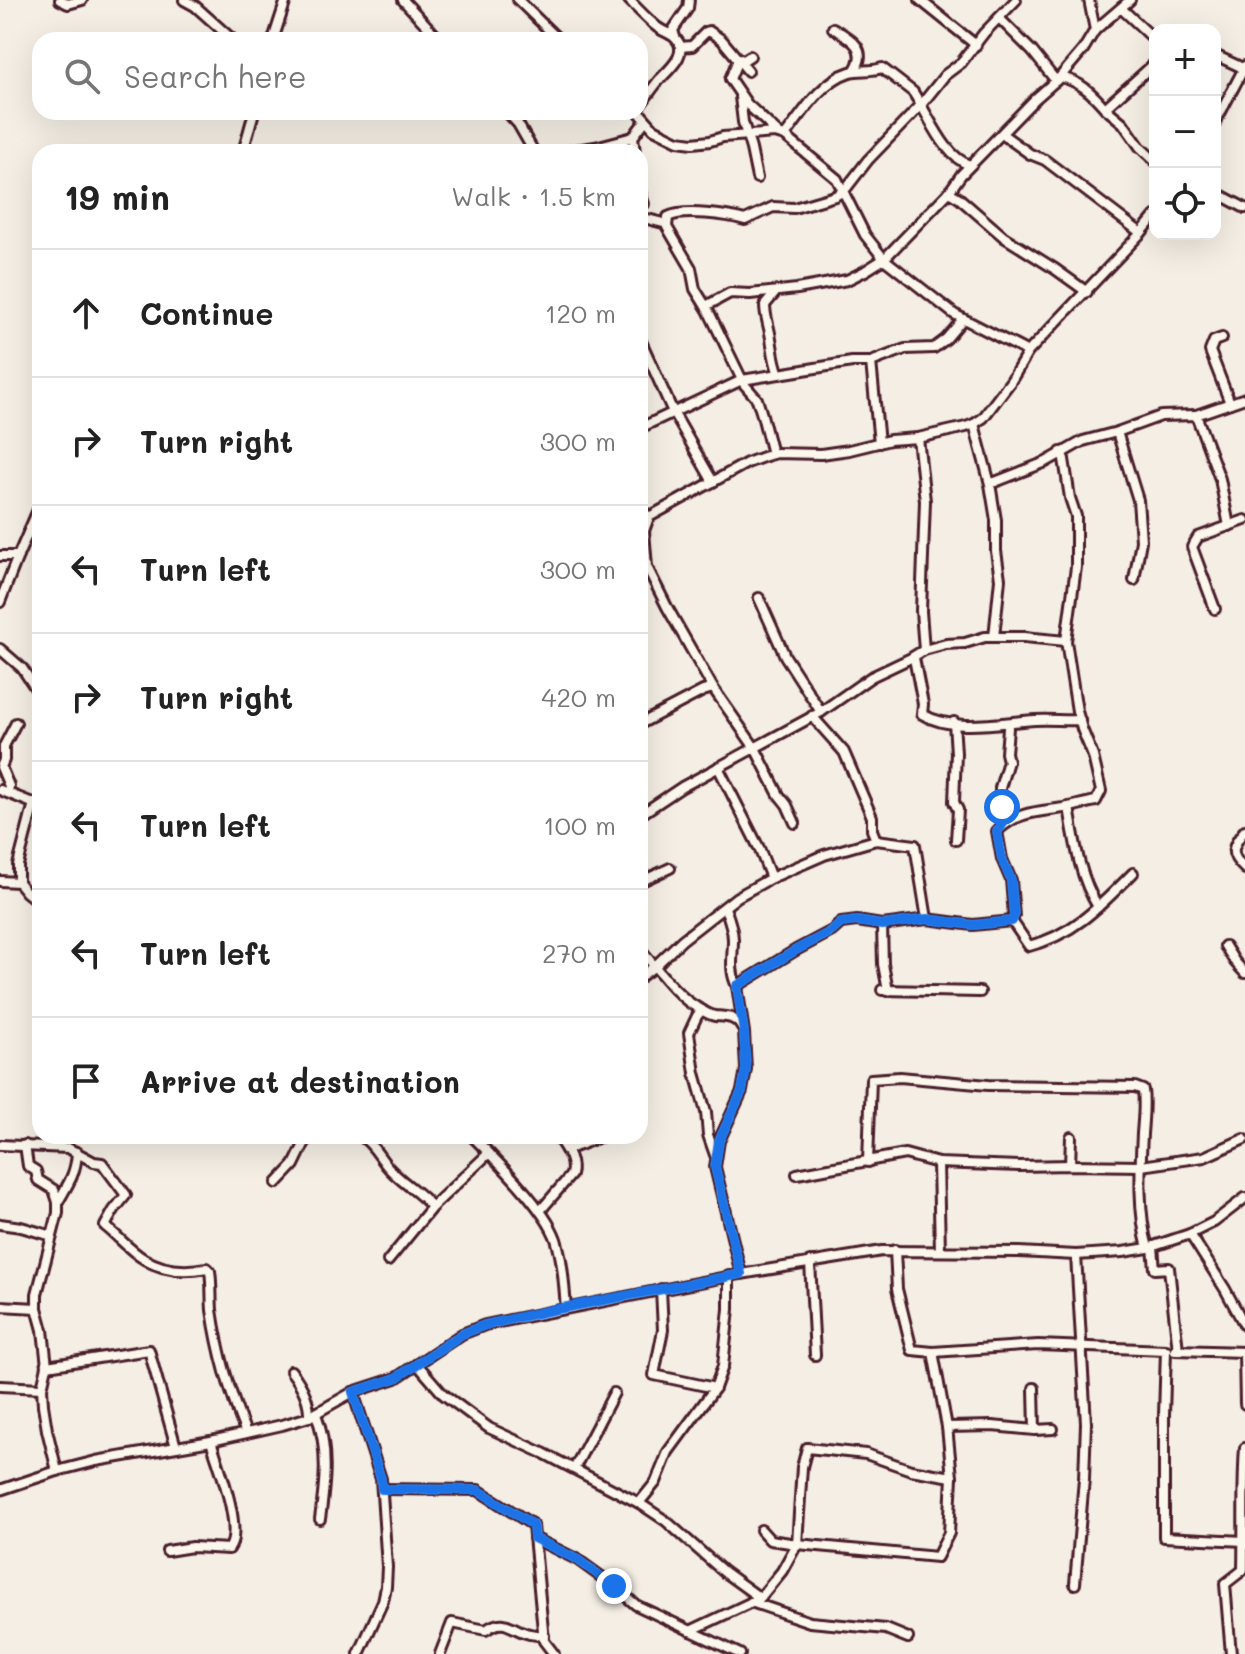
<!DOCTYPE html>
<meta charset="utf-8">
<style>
:root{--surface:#fff;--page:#f6f6f6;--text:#222;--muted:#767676;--line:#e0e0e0}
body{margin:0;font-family:Mali,sans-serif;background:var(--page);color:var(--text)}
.controls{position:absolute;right:24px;top:24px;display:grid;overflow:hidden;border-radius:16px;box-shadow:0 8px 32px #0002}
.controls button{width:72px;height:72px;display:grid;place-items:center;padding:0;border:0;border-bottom:2px solid var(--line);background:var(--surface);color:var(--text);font:40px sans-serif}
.stop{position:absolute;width:24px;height:24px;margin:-18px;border:6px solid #1a73e8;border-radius:50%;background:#fff}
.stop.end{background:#1a73e8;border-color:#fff;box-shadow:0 2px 8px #0008}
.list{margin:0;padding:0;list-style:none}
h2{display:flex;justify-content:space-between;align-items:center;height:104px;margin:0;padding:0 32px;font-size:34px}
h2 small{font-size:26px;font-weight:400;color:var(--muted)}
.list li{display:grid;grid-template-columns:52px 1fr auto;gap:24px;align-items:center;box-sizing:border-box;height:128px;padding:0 32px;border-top:2px solid var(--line)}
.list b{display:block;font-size:30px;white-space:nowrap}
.list em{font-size:26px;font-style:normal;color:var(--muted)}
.icon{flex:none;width:44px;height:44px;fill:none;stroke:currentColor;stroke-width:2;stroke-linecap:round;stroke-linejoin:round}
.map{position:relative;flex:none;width:1245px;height:1654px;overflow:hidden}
.search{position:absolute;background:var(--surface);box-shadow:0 8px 32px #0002;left:32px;top:32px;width:616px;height:88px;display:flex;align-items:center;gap:20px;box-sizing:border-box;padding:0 28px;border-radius:24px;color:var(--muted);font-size:30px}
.panel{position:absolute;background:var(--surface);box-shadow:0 8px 32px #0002;left:32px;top:144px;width:616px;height:1000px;border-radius:24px}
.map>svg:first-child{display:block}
</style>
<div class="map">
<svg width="1245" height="1654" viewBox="0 0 1245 1654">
<rect width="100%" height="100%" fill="#f4eee4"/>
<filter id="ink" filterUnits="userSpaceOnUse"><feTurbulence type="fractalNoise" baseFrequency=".0125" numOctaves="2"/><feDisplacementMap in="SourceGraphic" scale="16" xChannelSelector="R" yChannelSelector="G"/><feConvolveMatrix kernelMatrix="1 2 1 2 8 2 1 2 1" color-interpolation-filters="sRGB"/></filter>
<g filter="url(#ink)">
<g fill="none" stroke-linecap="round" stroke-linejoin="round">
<g stroke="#4a1f2b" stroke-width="14">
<g id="minor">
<polyline points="60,0 68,4 82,0"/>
<polyline points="184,0 195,6 233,40"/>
<polyline points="403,0 440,40"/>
<polyline points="518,0 559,40"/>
<path d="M629,0C638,9 647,19 657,27C662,31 669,33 674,37C691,51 670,69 660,79C653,87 647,97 640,105"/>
<polyline points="920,0 976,45"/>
<polyline points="1089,0 1095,30"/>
<polyline points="1121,8 1155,40"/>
<polyline points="999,18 1032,51 1056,81"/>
<path d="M833,28C850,38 870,49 854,71"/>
<polyline points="675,37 673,30 688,8 689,0"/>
<polyline points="273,40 286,0"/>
<polyline points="680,47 692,46 706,32 709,31 722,40 737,58 737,62 730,79 747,104 778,133"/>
<polyline points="1215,55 1245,69"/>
<polyline points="748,71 737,58 744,60 750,56"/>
<polyline points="1060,77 1083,50 1095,30 1130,0"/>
<polyline points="740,97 743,122 751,149 757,178"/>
<polyline points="1105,108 1123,123 1140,147 1155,161"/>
<polyline points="507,112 518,124 534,152"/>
<polyline points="639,112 654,129 678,141 693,143 710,141 723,137 775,133 785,136 837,179 865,235 884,259 954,314 1028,352"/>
<polyline points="1215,123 1245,66"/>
<path d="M785,136C802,114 821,81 850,72C860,69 871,72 882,68L913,92L921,105L945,75L961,63L984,33L1016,0"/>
<polyline points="633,137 635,152"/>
<polyline points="243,152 254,112"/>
<polyline points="562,152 595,147 633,137 645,121"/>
<polyline points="640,192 644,204"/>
<polyline points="949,192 959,198 1004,237 1055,269 1087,292"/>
<polyline points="1215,192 1245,208"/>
<polyline points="640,217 667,224"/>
<polyline points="1141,233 1155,216"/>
<path d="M776,292L765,305C765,315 768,323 770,333C773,347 773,360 779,374L852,362H871L879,443"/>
<path d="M706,306L730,293L750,294L797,289L847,280L865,271L884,259L949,192L961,175L1035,99L1060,77C1080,81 1092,93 1105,108L1155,63"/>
<polyline points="1222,338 1214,341 1210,351 1230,403"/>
<polyline points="640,339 673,412 713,482"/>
<polyline points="871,362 905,349 934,348 946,339 963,319"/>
<polyline points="1196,415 1245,398"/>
<polyline points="974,424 990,484 996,520 996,551 1000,579 994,637"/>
<polyline points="640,428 742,380 779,374"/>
<polyline points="1117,432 1138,500 1141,541 1134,580"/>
<path d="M772,454L762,415L757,399L744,384L708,310L695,289L691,268L667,227L668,217C683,209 728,215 745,220L773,207L794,208L835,196L844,191L868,160L921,105C933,125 947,158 970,165"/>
<polyline points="990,484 1046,462 1083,441 1117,432 1161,416 1196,415 1220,479 1229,526"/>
<polyline points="640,508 649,517 747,463 763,457 776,453 821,454 849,450 890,440 918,438"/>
<polyline points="649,517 644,531 647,567 667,607 713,688 755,748 779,795 787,805 795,823"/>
<polyline points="0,556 18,556"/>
<polyline points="759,598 785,656 821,712"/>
<polyline points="0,602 18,556 40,505"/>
<polyline points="1215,609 1192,547 1198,537 1245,520"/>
<polyline points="0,649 22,668 40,695"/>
<polyline points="924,650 921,611 925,501 918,438 966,427 974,424 983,418 1011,381 1028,352 1141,233 1045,160 1030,154 1002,134"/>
<path d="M914,658L923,704L922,714C953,733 1002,722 1035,720C1050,719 1065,721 1080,720"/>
<polyline points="812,716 844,752 872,817 872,830 876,840"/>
<polyline points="954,722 956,753 954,802 958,810 956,840"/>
<polyline points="640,724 703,691 713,688"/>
<polyline points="718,767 759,848 771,878"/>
<polyline points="0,790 40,806"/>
<polyline points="8,793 9,786 1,767 4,760 4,746 16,723"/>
<path d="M1069,807C1075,842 1079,876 1098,907"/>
<polyline points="640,815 682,787 821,712 871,677 911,658 924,650 946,644 965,643 985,637 1024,637 1066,641"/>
<polyline points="1001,827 1000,788 1008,761 1006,753 1008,728"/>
<path d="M1245,830C1232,846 1228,854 1245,869"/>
<polyline points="0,881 18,882 18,865 34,803"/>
<polyline points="18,882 26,892 40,903"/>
<polyline points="640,882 670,868"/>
<path d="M725,908C729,918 733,929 733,940C733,956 729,971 737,986L744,1032L746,1069L742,1091L719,1141L715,1167L741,1274"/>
<path d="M1012,921L1029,946C1074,935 1102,904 1133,873"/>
<polyline points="882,925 883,964 888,991"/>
<polyline points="1225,946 1235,962 1245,973"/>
<path d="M640,949C656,967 677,997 698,1008C703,1011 709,1015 715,1016C727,1017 736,1016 742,1028"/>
<polyline points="640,977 655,966 682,940 737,897 771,878 824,855 876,840 915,845 927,919"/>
<path d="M737,986L796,950L832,931L841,923L857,921L882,925L927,919L973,925L1012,921L1014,916L1011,880L1002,859L997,831C1018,811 1038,812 1064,808C1075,806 1085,803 1096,801L1101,791L1093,756L1082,729L1077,711L1066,641L1076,567V516L1070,498L1064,459L1061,452"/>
<polyline points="882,990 980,992"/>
<polyline points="702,1010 697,1016 689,1033 695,1073 706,1112 708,1135 715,1155"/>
<path d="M361,1136C373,1144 378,1155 387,1166C400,1182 419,1191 432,1207"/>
<path d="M472,1136C496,1160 545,1208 556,1239C563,1261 564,1285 566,1308"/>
<path d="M0,1145L68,1148L94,1162L102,1163L126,1195L114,1210L105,1226C118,1236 130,1251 144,1259C163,1271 186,1272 207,1268L210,1271C212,1284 211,1297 212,1310C218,1351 230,1394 246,1433"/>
<polyline points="25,1145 28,1166 36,1171 38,1180 54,1190 58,1202 58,1213 37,1294 37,1308 43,1330 47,1366 42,1388 43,1405 47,1430 57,1471"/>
<polyline points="566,1150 603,1136"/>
<path d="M868,1162L871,1079L900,1077L988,1085L1135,1087L1143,1090C1145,1105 1143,1119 1142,1134C1140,1171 1138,1213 1148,1248"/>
<polyline points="938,1163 940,1251"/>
<polyline points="1070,1165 1071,1137"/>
<polyline points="797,1174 905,1154 938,1163 1019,1166 1070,1165 1141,1166 1204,1157 1244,1139"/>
<polyline points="277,1183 294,1165 308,1136"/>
<path d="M58,1202C68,1184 76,1174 77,1152"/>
<path d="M540,1211L571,1175C575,1160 565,1149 557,1136"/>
<polyline points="0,1224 21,1227 52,1236"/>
<polyline points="1190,1234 1225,1289 1245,1326"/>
<polyline points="1153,1247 1155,1269 1169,1268 1178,1350"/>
<polyline points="388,1261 432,1207 489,1153"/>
<polyline points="810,1262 815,1355"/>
<polyline points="661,1289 663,1330 654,1375 715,1388"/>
<polyline points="0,1306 37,1308"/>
<polyline points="1175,1350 1245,1352"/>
<polyline points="933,1352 1038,1345 1166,1350 1164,1415 1164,1537 1244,1541"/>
<polyline points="1244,1352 1245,1404"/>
<polyline points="417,1364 443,1394 489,1428 543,1453 639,1503 656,1482 668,1452 715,1388 723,1366 729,1309 729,1276"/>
<polyline points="47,1366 149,1350 176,1447"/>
<path d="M291,1371C301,1384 310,1400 309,1417"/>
<polyline points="0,1386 42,1388"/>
<polyline points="353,1392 381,1479 387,1567 386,1587 383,1601 359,1654"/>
<path d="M316,1414C329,1449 325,1483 320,1519"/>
<polyline points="947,1427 992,1426 1035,1430 1034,1388"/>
<polyline points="1035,1430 1053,1429"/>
<polyline points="574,1469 614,1393"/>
<polyline points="382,1489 478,1490 533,1525 544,1641 554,1654"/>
<polyline points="0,1490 57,1471 96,1461 211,1441 282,1425 309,1417 353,1392 396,1378 462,1334 485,1325 741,1274 882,1251 1019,1252 1076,1255 1123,1252 1148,1248 1190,1234 1214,1222 1245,1198"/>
<polyline points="639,1503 666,1521 724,1572 760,1598 782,1571 797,1544 802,1467 807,1448 866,1454 911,1470 952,1477 947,1427 933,1352 912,1350 897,1289 895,1250"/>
<polyline points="761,1530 770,1540 797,1544 937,1557 949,1533 952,1477"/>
<polyline points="534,1538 578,1560 614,1586 636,1605 740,1654"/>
<path d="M167,1551L192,1547L229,1549C244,1529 218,1464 211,1441"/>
<polyline points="1075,1584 1084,1479 1086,1423 1076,1255"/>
<polyline points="751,1602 810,1622 886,1629 908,1638"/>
<polyline points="690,1631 756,1600"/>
<path d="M440,1654L452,1623L486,1630C506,1615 512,1631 530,1634C535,1635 539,1635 544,1636"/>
<path d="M1231,1654L1225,1584L1243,1570C1244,1529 1242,1489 1245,1448"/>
</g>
</g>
<use href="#minor" stroke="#fbf7ec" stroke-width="8"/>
</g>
</g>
<g fill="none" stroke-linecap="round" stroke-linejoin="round" filter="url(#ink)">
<polyline stroke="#1a73e8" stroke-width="10" points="614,1586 578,1560 534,1538 533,1525 478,1490 382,1489 381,1479 353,1392 396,1378 462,1334 485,1325 547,1311 741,1274 715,1167 719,1141 742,1091 746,1069 744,1032 737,986 796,950 832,931 841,923 857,921 882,925 927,919 973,925 1012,921 1014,916 1011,880 1002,859 997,831 1001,827 1002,807"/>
</g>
</svg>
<div class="controls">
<button>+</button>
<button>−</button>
<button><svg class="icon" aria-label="locate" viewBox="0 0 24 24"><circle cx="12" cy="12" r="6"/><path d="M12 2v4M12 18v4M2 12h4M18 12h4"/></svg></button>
</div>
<div class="stop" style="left:1002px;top:807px"></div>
<div class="stop end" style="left:614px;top:1586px"></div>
<div class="search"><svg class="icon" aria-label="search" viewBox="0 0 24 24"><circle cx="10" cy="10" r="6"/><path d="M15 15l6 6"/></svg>Search here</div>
<section class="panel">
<h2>19 min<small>Walk · 1.5 km</small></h2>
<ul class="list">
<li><svg class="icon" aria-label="ahead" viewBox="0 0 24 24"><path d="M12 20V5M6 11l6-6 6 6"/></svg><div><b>Continue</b></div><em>120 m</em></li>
<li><svg class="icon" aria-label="right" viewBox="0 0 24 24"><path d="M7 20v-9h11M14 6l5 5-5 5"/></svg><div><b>Turn right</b></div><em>300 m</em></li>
<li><svg class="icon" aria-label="left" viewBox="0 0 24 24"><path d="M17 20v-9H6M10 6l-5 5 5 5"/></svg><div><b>Turn left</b></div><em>300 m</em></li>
<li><svg class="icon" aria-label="right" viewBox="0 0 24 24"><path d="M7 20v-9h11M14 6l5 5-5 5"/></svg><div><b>Turn right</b></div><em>420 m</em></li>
<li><svg class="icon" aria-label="left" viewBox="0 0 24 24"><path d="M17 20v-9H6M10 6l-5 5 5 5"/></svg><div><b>Turn left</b></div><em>100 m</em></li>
<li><svg class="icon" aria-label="left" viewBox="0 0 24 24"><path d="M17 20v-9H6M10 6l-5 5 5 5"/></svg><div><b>Turn left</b></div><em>270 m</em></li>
<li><svg class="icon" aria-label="arrive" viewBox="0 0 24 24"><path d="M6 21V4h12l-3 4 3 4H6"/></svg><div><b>Arrive at destination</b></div></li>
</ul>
</section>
</div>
